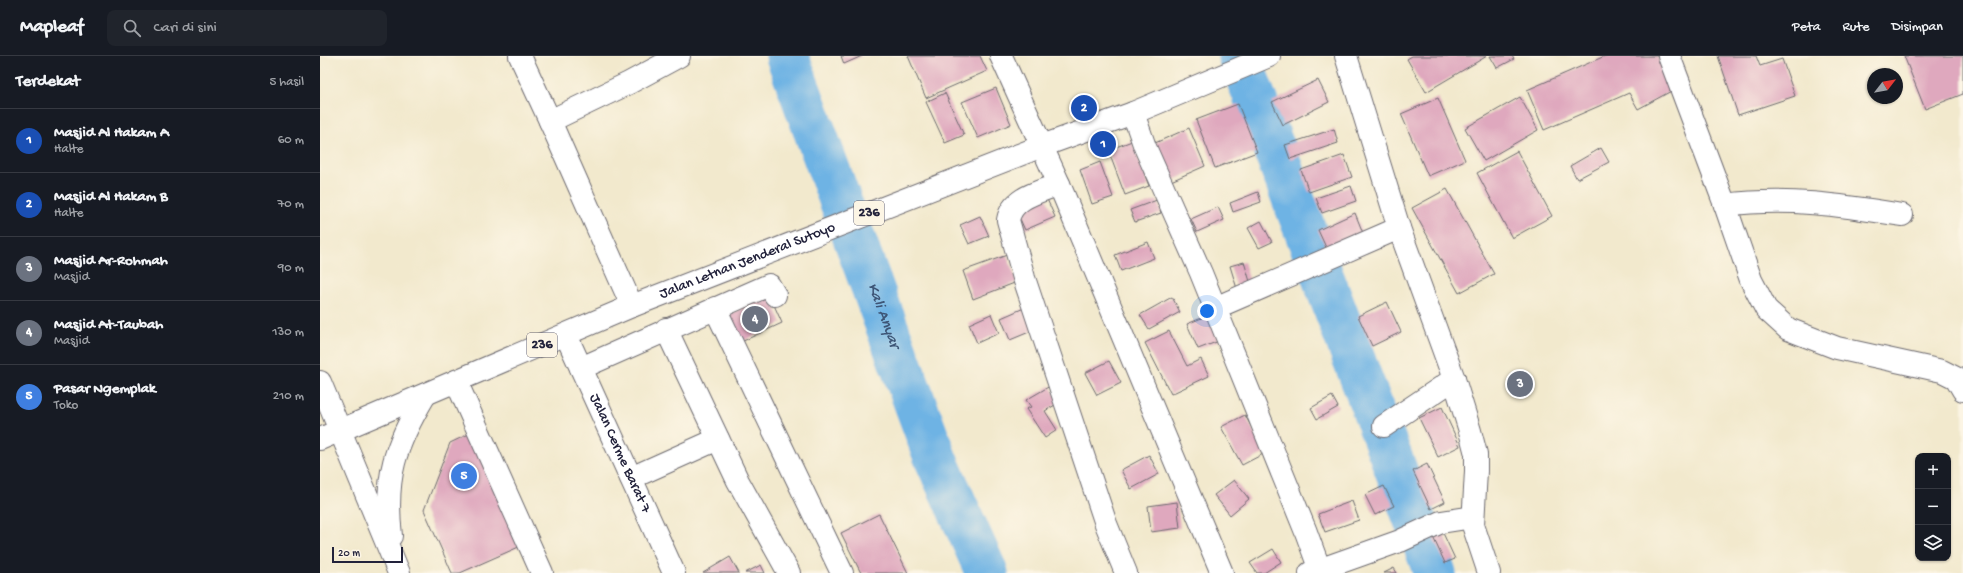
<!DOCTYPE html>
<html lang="id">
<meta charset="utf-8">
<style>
:root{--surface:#171b24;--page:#20242c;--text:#f1f3f6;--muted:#9ea1a6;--line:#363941;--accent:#d690ce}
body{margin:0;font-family:"Gochi Hand",sans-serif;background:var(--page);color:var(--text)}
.controls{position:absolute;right:12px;bottom:12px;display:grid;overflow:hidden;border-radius:8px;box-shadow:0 1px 3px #0004}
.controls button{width:36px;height:36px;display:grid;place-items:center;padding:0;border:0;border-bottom:1px solid var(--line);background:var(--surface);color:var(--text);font:20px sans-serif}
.compass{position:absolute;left:1547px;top:12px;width:36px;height:36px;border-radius:50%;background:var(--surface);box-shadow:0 1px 3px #0004;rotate:59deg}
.scale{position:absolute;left:12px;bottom:10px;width:71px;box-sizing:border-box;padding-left:4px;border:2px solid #22223b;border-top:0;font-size:11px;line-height:14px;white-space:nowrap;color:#22223b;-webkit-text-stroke:3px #fcf5e5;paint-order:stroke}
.you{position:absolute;left:887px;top:255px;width:14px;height:14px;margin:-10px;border:3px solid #fff;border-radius:50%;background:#1a73e8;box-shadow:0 0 0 6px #1a73e833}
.badge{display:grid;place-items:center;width:26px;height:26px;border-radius:50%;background:var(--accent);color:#fff;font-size:13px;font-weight:700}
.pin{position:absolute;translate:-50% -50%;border:2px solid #fff;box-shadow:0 1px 4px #0006}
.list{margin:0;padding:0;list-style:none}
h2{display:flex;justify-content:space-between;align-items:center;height:52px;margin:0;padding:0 16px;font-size:17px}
h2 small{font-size:13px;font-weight:400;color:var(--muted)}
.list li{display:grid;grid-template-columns:26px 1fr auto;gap:12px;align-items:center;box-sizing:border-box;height:64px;padding:0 16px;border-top:1px solid var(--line)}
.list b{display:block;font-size:15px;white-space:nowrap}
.list p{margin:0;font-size:13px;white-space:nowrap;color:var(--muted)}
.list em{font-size:13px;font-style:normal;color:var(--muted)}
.icon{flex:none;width:22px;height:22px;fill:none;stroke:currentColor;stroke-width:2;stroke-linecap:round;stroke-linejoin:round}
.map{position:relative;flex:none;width:1643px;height:517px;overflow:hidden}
header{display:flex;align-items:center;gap:24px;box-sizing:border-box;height:56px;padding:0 20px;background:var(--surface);border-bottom:1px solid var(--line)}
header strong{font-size:19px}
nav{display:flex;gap:22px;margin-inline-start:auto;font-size:14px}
.search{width:280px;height:36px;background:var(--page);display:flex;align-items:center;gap:10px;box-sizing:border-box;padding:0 14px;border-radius:8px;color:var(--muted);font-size:15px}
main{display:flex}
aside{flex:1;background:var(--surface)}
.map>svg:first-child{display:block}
</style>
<header>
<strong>Mapleaf</strong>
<div class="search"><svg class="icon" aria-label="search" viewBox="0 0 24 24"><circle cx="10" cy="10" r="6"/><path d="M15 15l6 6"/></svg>Cari di sini</div>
<nav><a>Peta</a><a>Rute</a><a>Disimpan</a></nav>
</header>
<main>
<aside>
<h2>Terdekat<small>5 hasil</small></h2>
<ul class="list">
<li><span class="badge" style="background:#1a4fb4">1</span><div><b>Masjid Al Hakam A</b><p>Halte</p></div><em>60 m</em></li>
<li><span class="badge" style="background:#1a4fb4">2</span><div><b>Masjid Al Hakam B</b><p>Halte</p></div><em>70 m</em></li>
<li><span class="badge" style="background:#6b7280">3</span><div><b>Masjid Ar-Rohmah</b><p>Masjid</p></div><em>90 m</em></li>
<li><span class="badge" style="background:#6b7280">4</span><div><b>Masjid At-Taubah</b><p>Masjid</p></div><em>130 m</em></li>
<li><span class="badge" style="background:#3f7fe0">5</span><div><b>Pasar Ngemplak</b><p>Toko</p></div><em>210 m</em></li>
</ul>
</aside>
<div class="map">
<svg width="1643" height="517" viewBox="0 0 1643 517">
<rect width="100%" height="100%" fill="#fcf5e5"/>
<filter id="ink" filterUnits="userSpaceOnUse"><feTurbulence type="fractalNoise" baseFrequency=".025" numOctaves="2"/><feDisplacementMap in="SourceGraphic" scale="8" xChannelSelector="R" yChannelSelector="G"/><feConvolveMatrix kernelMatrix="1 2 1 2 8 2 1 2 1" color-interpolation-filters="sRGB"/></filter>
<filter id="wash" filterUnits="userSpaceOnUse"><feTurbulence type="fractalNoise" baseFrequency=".012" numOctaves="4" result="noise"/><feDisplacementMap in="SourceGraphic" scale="16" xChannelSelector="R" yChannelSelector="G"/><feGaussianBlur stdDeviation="0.9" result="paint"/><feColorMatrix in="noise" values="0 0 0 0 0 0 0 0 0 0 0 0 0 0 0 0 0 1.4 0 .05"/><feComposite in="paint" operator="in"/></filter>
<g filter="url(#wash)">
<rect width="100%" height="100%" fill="#f2e9cd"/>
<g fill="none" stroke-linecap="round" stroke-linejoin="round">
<g stroke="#6eb3e4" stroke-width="43">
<path id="s1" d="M467,0L616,404L667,517"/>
<polyline points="919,0 1115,517"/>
</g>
</g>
<g id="blocks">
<g fill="#dfa8be">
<polygon points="521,0 542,0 524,8"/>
<polygon points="588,0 660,0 667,15 606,42"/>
<polygon points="1092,0 1167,0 1106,36 1087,3"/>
<polygon points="1170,0 1192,0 1194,3 1177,12"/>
<polygon points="1285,0 1337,0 1355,33 1318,53 1309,37 1224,74 1207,34"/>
<polygon points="1398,0 1436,0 1440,10 1462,3 1475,40 1418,59"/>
<polygon points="1584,0 1643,0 1643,38 1605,53"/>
<polygon points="998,24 1009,46 963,69 952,46"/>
<polygon points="676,32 691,68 658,82 642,46"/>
<polygon points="625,37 644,79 625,87 606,46"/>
<polygon points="1200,41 1218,74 1164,105 1145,72"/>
<polygon points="1118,42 1145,104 1108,120 1081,58"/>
<polygon points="918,48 937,96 895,112 876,64"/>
<polygon points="869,72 885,110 851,125 835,87"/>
<polygon points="1014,73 1018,87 970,103 965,89"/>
<polygon points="812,85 829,130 805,139 788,94"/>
<polygon points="1281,92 1289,106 1257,123 1250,110"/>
<polygon points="1197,95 1232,160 1192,182 1157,117"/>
<polygon points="1024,99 1032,121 989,136 981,114"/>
<polygon points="780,106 793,141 772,148 760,114"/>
<polygon points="1031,130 1036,145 1002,157 996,142"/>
<polygon points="1127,133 1174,218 1139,237 1092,152"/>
<polygon points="938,136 941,146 913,156 910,147"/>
<polygon points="726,141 735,161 705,174 696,154"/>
<polygon points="837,144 841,157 815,166 810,154"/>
<polygon points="898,151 904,164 877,176 871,163"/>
<polygon points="1035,157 1045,182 1009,198 998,174"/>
<polygon points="660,160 669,180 649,188 640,169"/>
<polygon points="941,165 952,186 939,192 928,172"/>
<polygon points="828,186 834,202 801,215 795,199"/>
<polygon points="687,199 697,226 653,243 643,215"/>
<polygon points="924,206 932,232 918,236 910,210"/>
<polygon points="450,240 462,267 421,286 409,258"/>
<polygon points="852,241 860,256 829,273 820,259"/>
<polygon points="1067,246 1081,276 1052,290 1038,260"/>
<polygon points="704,252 714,274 690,284 681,262"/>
<polygon points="671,258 679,277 657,287 649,268"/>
<polygon points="889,259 899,285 878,293 867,268"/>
<polygon points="849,275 867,310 881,303 889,320 851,338 825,287"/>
<polygon points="789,305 801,327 777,339 765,317"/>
<polygon points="730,330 740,346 725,355 737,374 725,382 706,353 711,351 706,344"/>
<polygon points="1012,340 1018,351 997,363 991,352"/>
<polygon points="1122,351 1140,390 1118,401 1099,362"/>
<polygon points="925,359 945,397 922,409 901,371"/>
<polygon points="151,377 201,490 140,517 132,517 104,454 130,387"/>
<polygon points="829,399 839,418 811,433 801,414"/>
<polygon points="1107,408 1125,446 1111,453 1093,415"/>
<polygon points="914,424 929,443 910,459 894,439"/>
<polygon points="1064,430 1074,450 1055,459 1045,439"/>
<polygon points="1032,445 1039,464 1005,476 998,458"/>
<polygon points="857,446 860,472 831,476 828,450"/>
<polygon points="559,458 588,517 541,517 521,477"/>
<polygon points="1123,477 1135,503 1125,507 1113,481"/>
<polygon points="953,493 961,506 944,517 937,517 930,507"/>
<polygon points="410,501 419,517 383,517"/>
<polygon points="441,509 445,517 425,517"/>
<polygon points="1074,512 1077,517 1064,517"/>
</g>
</g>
</g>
<g filter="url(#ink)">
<use href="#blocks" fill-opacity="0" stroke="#6b686e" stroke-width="1"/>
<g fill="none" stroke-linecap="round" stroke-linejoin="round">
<g stroke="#6b686e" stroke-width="24">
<g id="minor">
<polyline points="200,0 230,65 312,250"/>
<polyline points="681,0 739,128 902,517"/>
<polyline points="1026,0 1079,172 1134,323 1150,375 1156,398 1156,415 1153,469 1169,517"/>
<polyline points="1349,0 1405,149 1431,224 1446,253 1468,273 1517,292 1622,315 1636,322 1643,334"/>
<polyline points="813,57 825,91 881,217 986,476 1001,517"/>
<polyline points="230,65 309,27 359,0"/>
<path d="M739,128C720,136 692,141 688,164L704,222L786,468L806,517"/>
<path d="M1405,149C1467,141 1520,149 1582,159"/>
<polyline points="395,252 522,517"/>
<polyline points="895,252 1079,172"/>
<polyline points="346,273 418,425 469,517"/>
<path id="s2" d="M246,279L354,517"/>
<polyline points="261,312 449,229 455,239"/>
<polyline points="136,325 222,517"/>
<polyline points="1064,370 1134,323"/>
<polyline points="311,422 398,383"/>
<polyline points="990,517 1080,485 1121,466 1153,461"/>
</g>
</g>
<g stroke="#6b686e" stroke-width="24">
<g id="major">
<polyline points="0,326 79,517"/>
<path id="s3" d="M0,383L312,250L722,90L813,57L949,0"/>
<path d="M71,480C64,421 75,389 105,339"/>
</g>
</g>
<use href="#minor" stroke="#fff" stroke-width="22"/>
<use href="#major" stroke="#fff" stroke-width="22"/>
</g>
</g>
<g text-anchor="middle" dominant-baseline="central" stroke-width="4" stroke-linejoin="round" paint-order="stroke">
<g fill="#fcf5e5" stroke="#63616e" stroke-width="1">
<rect x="534" y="145" width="30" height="24" rx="3"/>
<rect x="207" y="277" width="30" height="24" rx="3"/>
</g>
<g font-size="14" font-weight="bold" fill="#22223b">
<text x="549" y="157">236</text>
<text x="222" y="289">236</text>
</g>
<g font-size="15" fill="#22223b" stroke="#fcf5e5">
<text stroke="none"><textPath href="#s3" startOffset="463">Jalan Letnan Jenderal Sutoyo</textPath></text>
<text stroke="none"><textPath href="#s2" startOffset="130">Jalan Cerme Barat 7</textPath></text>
</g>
<g font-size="16" font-style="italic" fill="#3d5576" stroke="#fcf5e5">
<text stroke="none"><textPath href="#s1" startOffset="277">Kali Anyar</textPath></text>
</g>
</g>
</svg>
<div class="controls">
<button>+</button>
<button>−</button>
<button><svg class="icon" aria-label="layers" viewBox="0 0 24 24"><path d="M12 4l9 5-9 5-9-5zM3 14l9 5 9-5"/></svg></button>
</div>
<svg class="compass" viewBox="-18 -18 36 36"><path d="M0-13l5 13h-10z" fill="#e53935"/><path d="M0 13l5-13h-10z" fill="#9ea1a6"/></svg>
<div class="scale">20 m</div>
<div class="you"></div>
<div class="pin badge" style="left:783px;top:88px;background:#1a4fb4">1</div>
<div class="pin badge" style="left:764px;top:52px;background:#1a4fb4">2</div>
<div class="pin badge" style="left:1200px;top:328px;background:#6b7280">3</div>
<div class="pin badge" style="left:435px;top:263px;background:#6b7280">4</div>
<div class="pin badge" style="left:144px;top:420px;background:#3f7fe0">5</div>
</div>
</main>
